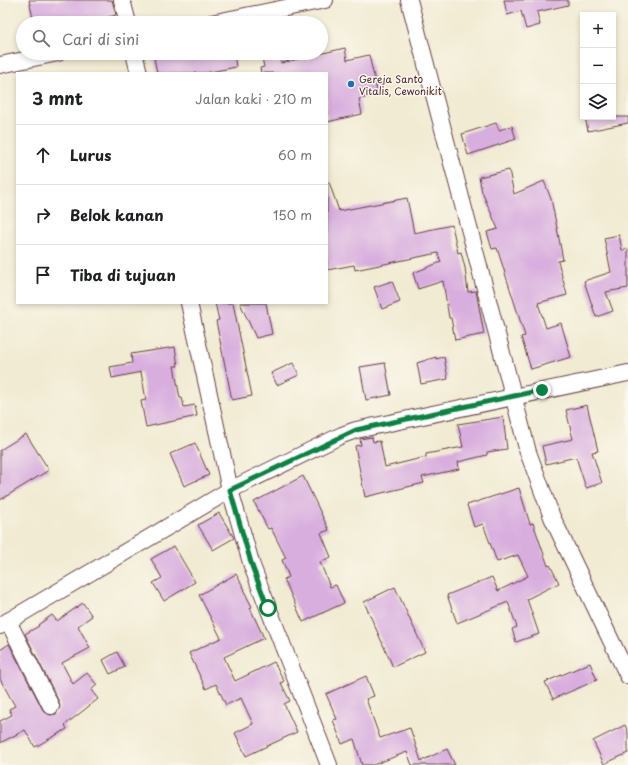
<!DOCTYPE html>
<html lang="id">
<meta charset="utf-8">
<style>
:root{--surface:#fff;--page:#f6f6f6;--text:#202124;--muted:#757577;--line:#e0e0e0}
body{margin:0;font-family:"Playpen Sans",sans-serif;background:var(--page);color:var(--text)}
.controls{position:absolute;right:12px;top:12px;display:grid;overflow:hidden;border-radius:0px;box-shadow:0 2px 6px #0003}
.controls button{width:36px;height:36px;display:grid;place-items:center;padding:0;border:0;border-bottom:1px solid var(--line);background:var(--surface);color:var(--text);font:20px sans-serif}
.stop{position:absolute;width:12px;height:12px;margin:-9px;border:3px solid #0b8043;border-radius:50%;background:#fff}
.stop.end{background:#0b8043;border-color:#fff;box-shadow:0 1px 4px #0008}
.list{margin:0;padding:0;list-style:none}
h2{display:flex;justify-content:space-between;align-items:center;height:52px;margin:0;padding:0 16px;font-size:17px}
h2 small{font-size:13px;font-weight:400;color:var(--muted)}
.list li{display:grid;grid-template-columns:26px 1fr auto;gap:12px;align-items:center;box-sizing:border-box;height:60px;padding:0 16px;border-top:1px solid var(--line)}
.list b{display:block;font-size:15px;white-space:nowrap}
.list em{font-size:13px;font-style:normal;color:var(--muted)}
.icon{flex:none;width:22px;height:22px;fill:none;stroke:currentColor;stroke-width:2;stroke-linecap:round;stroke-linejoin:round}
.map{position:relative;flex:none;width:628px;height:765px;overflow:hidden}
.search{position:absolute;background:var(--surface);box-shadow:0 2px 6px #0003;left:16px;top:16px;width:312px;height:44px;display:flex;align-items:center;gap:10px;box-sizing:border-box;padding:0 14px;border-radius:22px;color:var(--muted);font-size:15px}
.panel{position:absolute;background:var(--surface);box-shadow:0 2px 6px #0003;left:16px;top:72px;width:312px;height:232px;border-radius:0px}
.map>svg:first-child{display:block}
</style>
<div class="map">
<svg width="628" height="765" viewBox="0 0 628 765">
<rect width="100%" height="100%" fill="#fbf7ec"/>
<filter id="ink" filterUnits="userSpaceOnUse"><feTurbulence type="fractalNoise" baseFrequency=".025" numOctaves="2"/><feDisplacementMap in="SourceGraphic" scale="8" xChannelSelector="R" yChannelSelector="G"/><feConvolveMatrix kernelMatrix="1 2 1 2 8 2 1 2 1" color-interpolation-filters="sRGB"/></filter>
<filter id="wash" filterUnits="userSpaceOnUse"><feTurbulence type="fractalNoise" baseFrequency=".012" numOctaves="4" result="noise"/><feDisplacementMap in="SourceGraphic" scale="16" xChannelSelector="R" yChannelSelector="G"/><feGaussianBlur stdDeviation="0.9" result="paint"/><feColorMatrix in="noise" values="0 0 0 0 0 0 0 0 0 0 0 0 0 0 0 0 0 1.4 0 .05"/><feComposite in="paint" operator="in"/></filter>
<g filter="url(#wash)">
<rect width="100%" height="100%" fill="#f1ebd3"/>
<g id="blocks">
<g fill="#d8aede">
<polygon points="29,0 112,0 116,15 89,22 87,18 68,23 34,23"/>
<polygon points="504,0 568,0 568,5 537,12 540,25 526,29 521,11 507,15"/>
<polygon points="345,48 347,60 369,55 378,95 359,99 362,114 327,122 327,73 261,73 260,68 264,67 261,53 279,53 281,63"/>
<polygon points="153,53 234,53 236,67 205,73 157,73"/>
<polygon points="585,117 628,117 628,123 588,131"/>
<polygon points="496,123 499,130 512,126 516,139 468,155 462,134"/>
<polygon points="509,170 514,194 544,181 551,199 558,233 563,260 558,261 567,295 538,303 546,328 561,323 571,357 531,369 521,337 525,336 497,248 492,249 487,232 498,229 482,192 479,177"/>
<polygon points="327,182 329,182 339,211 407,198 414,233 452,225 458,253 461,252 465,268 468,292 476,291 484,334 455,340 451,318 449,318 443,281 418,289 413,273 441,262 438,253 355,270 354,265 327,270"/>
<polygon points="619,235 622,250 628,249 628,288 606,292 613,311 596,317 584,281 611,272 604,238"/>
<polygon points="392,281 400,302 382,309 374,287"/>
<polygon points="215,303 233,303 252,396 232,400 216,321 219,320"/>
<polygon points="240,303 266,303 272,334 256,338"/>
<polygon points="175,347 178,366 174,366 180,398 182,398 184,407 195,405 197,416 146,427 141,401 146,400 141,372 112,378 110,367 132,363 131,354"/>
<polygon points="436,357 436,359 444,357 448,379 421,384 417,363"/>
<polygon points="293,363 299,375 277,385 271,373"/>
<polygon points="385,363 391,395 366,400 360,367"/>
<polygon points="587,405 598,451 592,452 602,483 586,488 576,457 546,464 542,446 573,439 566,410"/>
<polygon points="503,417 507,449 487,452 487,455 458,462 459,469 422,477 424,483 365,497 355,446 361,445 360,439 372,437 373,442 380,441 385,467 426,457 426,454 463,447 458,424"/>
<polygon points="26,434 49,470 0,500 0,450"/>
<polygon points="195,443 209,475 184,486 170,454"/>
<polygon points="303,476 329,530 321,533 331,557 320,562 330,587 336,585 344,603 303,622 284,579 289,577 282,560 286,558 271,528 268,529 254,502"/>
<polygon points="519,488 530,524 533,523 548,566 550,565 559,583 527,599 539,634 516,642 512,629 517,627 508,602 457,623 447,595 492,577 498,591 528,576 518,555 497,562 483,524 474,527 467,505"/>
<polygon points="219,513 234,538 213,550 198,525"/>
<polygon points="174,546 195,582 164,601 153,583 162,578 151,559"/>
<polygon points="236,574 245,590 244,591 252,607 250,608 264,638 224,657 235,681 274,662 284,681 281,683 290,701 284,704 297,732 246,756 235,733 253,724 241,698 226,705 216,684 206,689 189,653 221,638 199,595"/>
<polygon points="395,587 425,652 393,667 364,602"/>
<polygon points="83,603 92,616 78,626 90,648 62,663 73,684 87,673 97,685 91,690 98,699 65,725 67,729 35,747 25,730 0,743 0,721 12,715 9,709 15,706 0,679 0,650 9,644 43,710 50,715 56,714 60,707 59,702 25,634 39,626 38,625 52,615 57,621"/>
<polygon points="117,652 125,667 110,674 103,660"/>
<polygon points="590,663 597,680 553,699 545,682"/>
<polygon points="366,676 374,696 366,699 380,738 410,728 421,761 447,749 455,765 412,765 407,752 373,765 362,765 354,739 342,744 333,720 337,719 326,694"/>
<polygon points="625,725 628,732 628,753 604,764 593,741"/>
</g>
</g>
</g>
<g filter="url(#ink)">
<use href="#blocks" fill-opacity="0" stroke="#633e44" stroke-width="1"/>
<g fill="none" stroke-linecap="round" stroke-linejoin="round">
<g stroke="#633e44" stroke-width="18">
<g id="minor">
<polyline points="122,0 128,23"/>
<polyline points="409,0 528,452 552,517 628,676"/>
<polyline points="211,23 325,0"/>
<polyline points="134,53 139,73"/>
<polyline points="0,65 58,53"/>
<polyline points="189,303 230,490 252,566 329,765"/>
<polyline points="8,621 51,706"/>
<polyline points="0,626 230,490 342,435 356,430 628,373"/>
</g>
</g>
<use href="#minor" stroke="#fff" stroke-width="16"/>
</g>
</g>
<g fill="none" stroke-linecap="round" stroke-linejoin="round" filter="url(#ink)">
<polyline stroke="#0b8043" stroke-width="5" points="268,608 252,566 230,490 356,430 542,390"/>
</g>
<circle fill="#1f6fb2" stroke="#fbf7ec" stroke-width="1.5" cx="351" cy="84" r="4"/>
<g text-anchor="middle" dominant-baseline="central" stroke-width="3" stroke-linejoin="round" paint-order="stroke">
<g font-size="10" fill="#4a1f2b" stroke="#fbf7ec" text-anchor="start">
<text x="359" y="78">Gereja Santo<tspan x="359" dy="12">Vitalis, Cewonikit</tspan></text>
</g>
</g>
</svg>
<div class="controls">
<button>+</button>
<button>−</button>
<button><svg class="icon" aria-label="layers" viewBox="0 0 24 24"><path d="M12 4l9 5-9 5-9-5zM3 14l9 5 9-5"/></svg></button>
</div>
<div class="stop" style="left:268px;top:608px"></div>
<div class="stop end" style="left:542px;top:390px"></div>
<div class="search"><svg class="icon" aria-label="search" viewBox="0 0 24 24"><circle cx="10" cy="10" r="6"/><path d="M15 15l6 6"/></svg>Cari di sini</div>
<section class="panel">
<h2>3 mnt<small>Jalan kaki · 210 m</small></h2>
<ul class="list">
<li><svg class="icon" aria-label="ahead" viewBox="0 0 24 24"><path d="M12 20V5M6 11l6-6 6 6"/></svg><div><b>Lurus</b></div><em>60 m</em></li>
<li><svg class="icon" aria-label="right" viewBox="0 0 24 24"><path d="M7 20v-9h11M14 6l5 5-5 5"/></svg><div><b>Belok kanan</b></div><em>150 m</em></li>
<li><svg class="icon" aria-label="arrive" viewBox="0 0 24 24"><path d="M6 21V4h12l-3 4 3 4H6"/></svg><div><b>Tiba di tujuan</b></div></li>
</ul>
</section>
</div>
